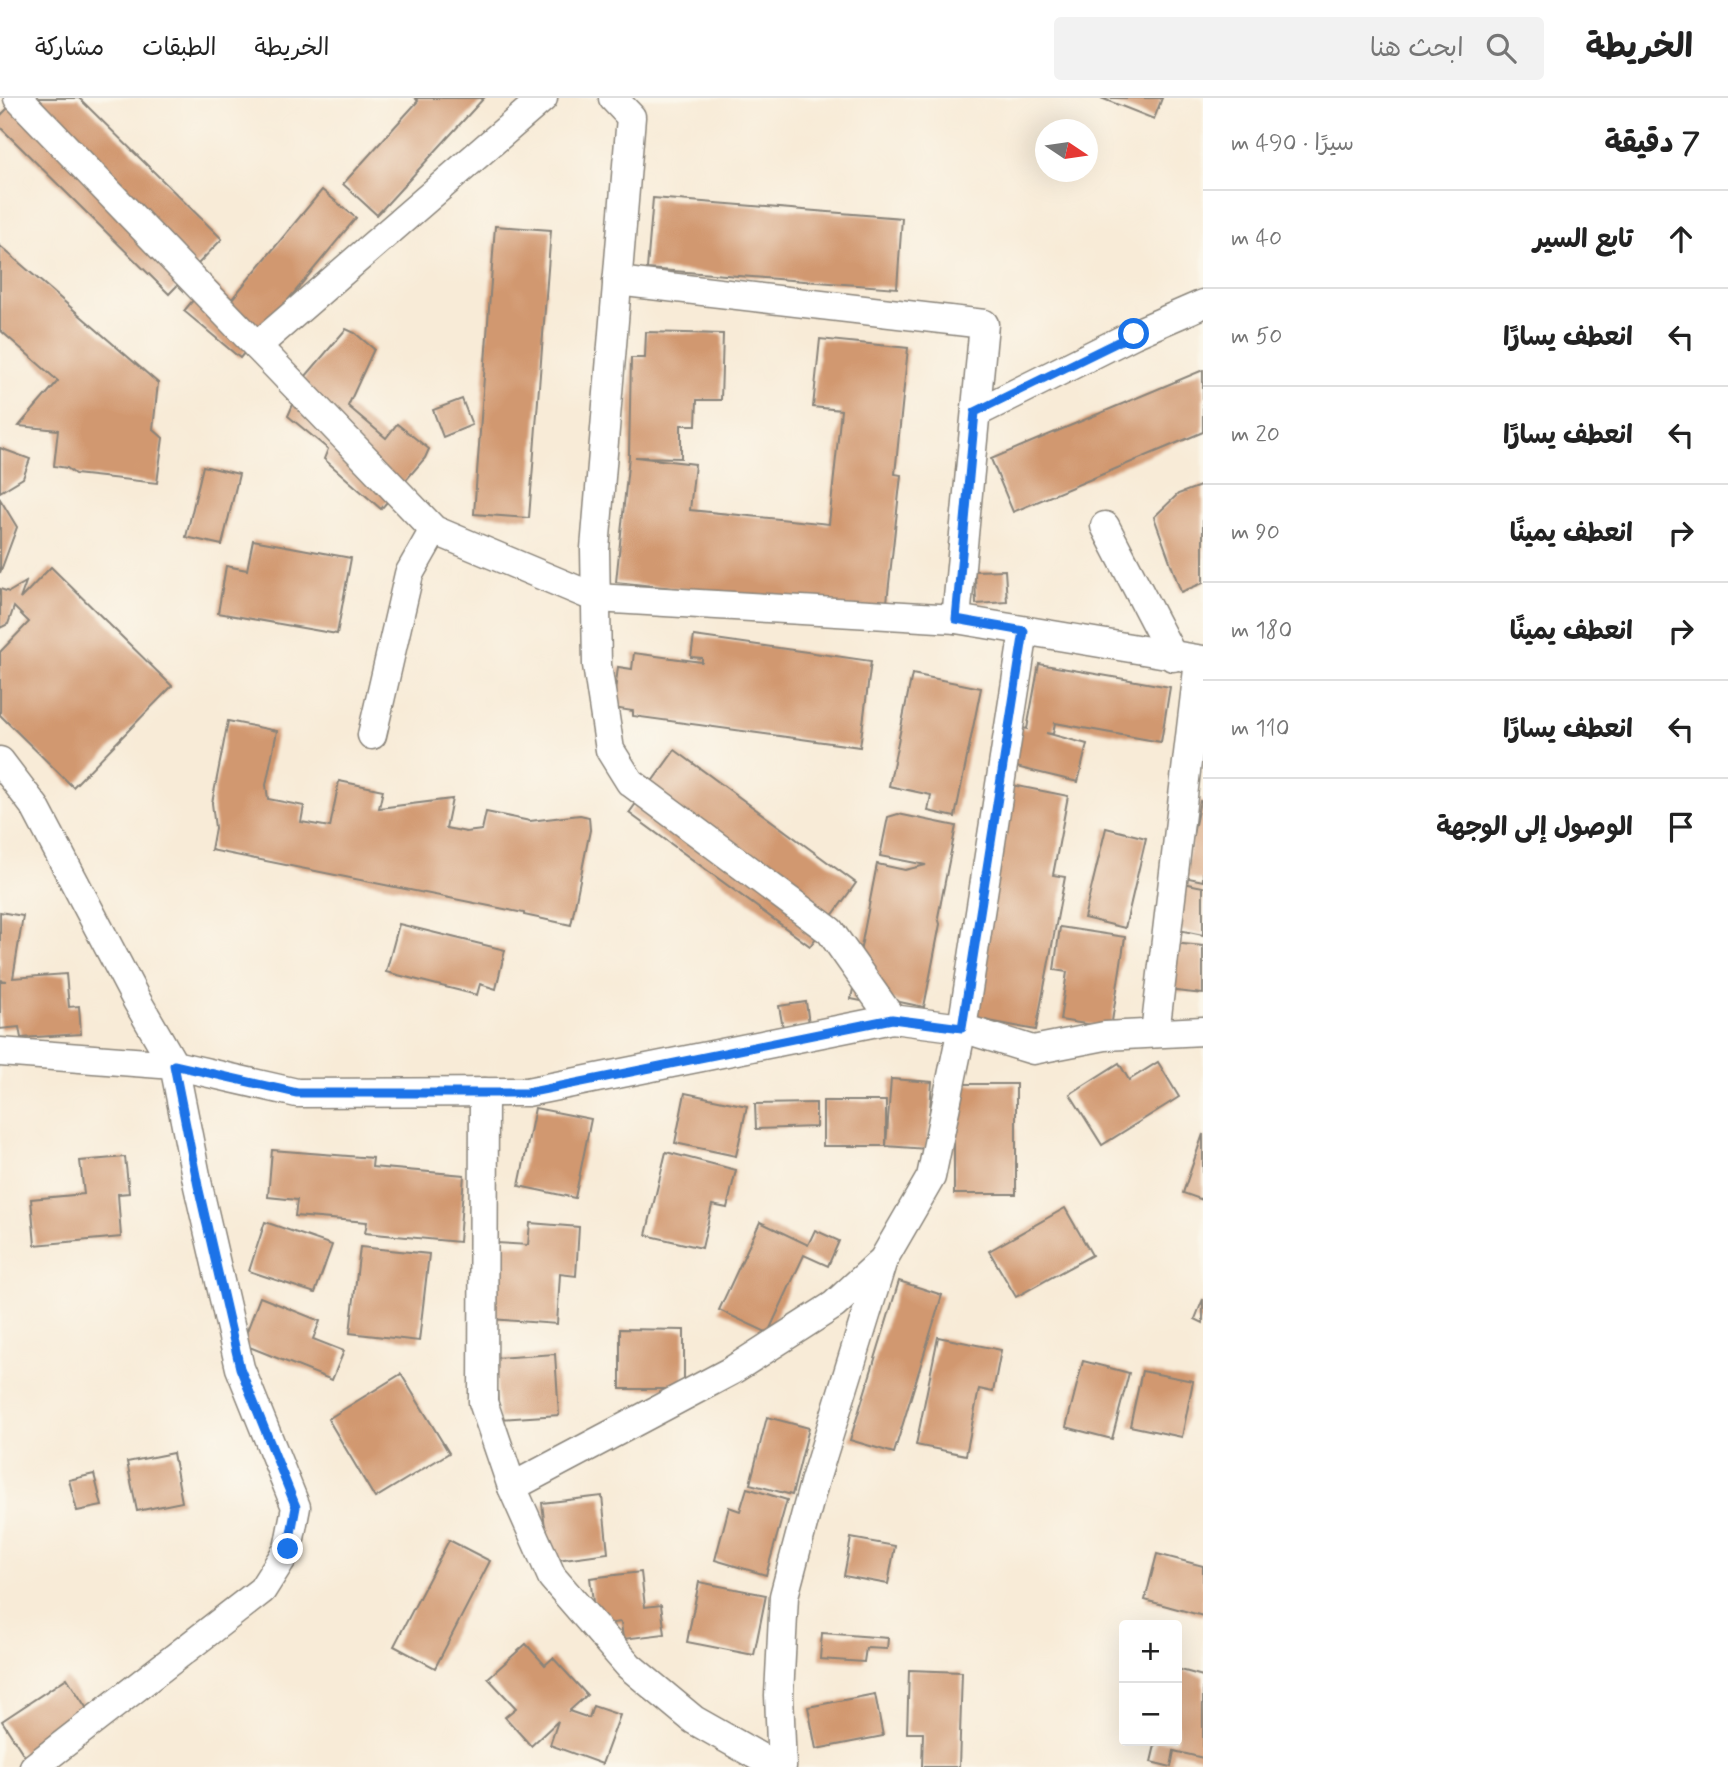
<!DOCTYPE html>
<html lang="ar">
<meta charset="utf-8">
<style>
:root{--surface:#fff;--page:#f2f2f2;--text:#222;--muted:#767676;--line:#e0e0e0}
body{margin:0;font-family:Mynerve,"Playpen Sans Arabic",sans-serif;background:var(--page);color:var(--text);direction:rtl}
.controls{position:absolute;right:21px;bottom:21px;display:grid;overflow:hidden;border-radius:7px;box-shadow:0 7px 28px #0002}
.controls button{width:63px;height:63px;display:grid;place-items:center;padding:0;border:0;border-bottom:2px solid var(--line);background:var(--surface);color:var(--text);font:35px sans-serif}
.compass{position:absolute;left:1035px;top:21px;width:63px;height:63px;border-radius:50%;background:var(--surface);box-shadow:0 7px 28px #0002;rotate:103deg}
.stop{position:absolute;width:21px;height:21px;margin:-16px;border:5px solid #1a73e8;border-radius:50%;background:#fff}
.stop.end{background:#1a73e8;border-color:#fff;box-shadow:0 2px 7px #0008}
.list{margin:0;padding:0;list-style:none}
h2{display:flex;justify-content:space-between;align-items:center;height:91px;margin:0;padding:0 28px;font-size:30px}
h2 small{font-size:23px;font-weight:400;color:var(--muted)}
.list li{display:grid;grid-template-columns:46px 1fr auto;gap:21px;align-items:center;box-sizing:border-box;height:98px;padding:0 28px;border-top:2px solid var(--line)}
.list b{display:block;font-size:26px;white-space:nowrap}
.list em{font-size:23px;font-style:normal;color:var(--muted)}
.icon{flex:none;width:38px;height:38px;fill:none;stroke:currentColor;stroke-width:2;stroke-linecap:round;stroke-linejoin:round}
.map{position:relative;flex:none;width:1203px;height:1669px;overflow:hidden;direction:ltr}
header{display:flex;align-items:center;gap:42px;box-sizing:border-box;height:98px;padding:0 35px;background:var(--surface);border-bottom:2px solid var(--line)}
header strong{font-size:33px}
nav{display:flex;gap:38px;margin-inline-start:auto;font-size:24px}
.search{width:490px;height:63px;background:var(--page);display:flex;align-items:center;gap:18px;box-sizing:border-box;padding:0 24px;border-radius:7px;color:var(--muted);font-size:26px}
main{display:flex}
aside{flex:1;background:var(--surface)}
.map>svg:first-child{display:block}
</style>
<header>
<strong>الخريطة</strong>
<div class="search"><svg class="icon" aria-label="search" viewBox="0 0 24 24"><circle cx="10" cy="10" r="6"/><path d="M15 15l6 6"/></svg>ابحث هنا</div>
<nav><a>الخريطة</a><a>الطبقات</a><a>مشاركة</a></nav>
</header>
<main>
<aside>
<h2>7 دقيقة<small>سيرًا · 490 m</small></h2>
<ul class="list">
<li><svg class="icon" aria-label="ahead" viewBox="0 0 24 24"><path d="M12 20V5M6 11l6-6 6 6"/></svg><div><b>تابع السير</b></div><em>40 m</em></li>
<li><svg class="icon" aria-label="left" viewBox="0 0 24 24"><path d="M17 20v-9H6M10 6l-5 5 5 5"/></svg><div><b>انعطف يسارًا</b></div><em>50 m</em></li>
<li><svg class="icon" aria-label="left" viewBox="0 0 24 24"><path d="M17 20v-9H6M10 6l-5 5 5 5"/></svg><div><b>انعطف يسارًا</b></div><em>20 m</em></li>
<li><svg class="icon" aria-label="right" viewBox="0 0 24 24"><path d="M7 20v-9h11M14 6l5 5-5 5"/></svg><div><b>انعطف يمينًا</b></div><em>90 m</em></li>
<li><svg class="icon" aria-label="right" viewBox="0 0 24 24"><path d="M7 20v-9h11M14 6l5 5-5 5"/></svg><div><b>انعطف يمينًا</b></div><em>180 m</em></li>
<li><svg class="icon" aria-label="left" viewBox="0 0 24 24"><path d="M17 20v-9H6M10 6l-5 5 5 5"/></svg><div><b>انعطف يسارًا</b></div><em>110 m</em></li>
<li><svg class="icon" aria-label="arrive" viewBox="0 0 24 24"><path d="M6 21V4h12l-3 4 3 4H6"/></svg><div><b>الوصول إلى الوجهة</b></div></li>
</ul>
</aside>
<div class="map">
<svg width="1203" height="1669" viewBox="0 0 1203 1669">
<rect width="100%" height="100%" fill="#fbf7ec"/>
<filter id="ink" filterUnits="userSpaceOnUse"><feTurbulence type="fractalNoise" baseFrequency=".0143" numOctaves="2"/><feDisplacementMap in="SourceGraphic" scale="14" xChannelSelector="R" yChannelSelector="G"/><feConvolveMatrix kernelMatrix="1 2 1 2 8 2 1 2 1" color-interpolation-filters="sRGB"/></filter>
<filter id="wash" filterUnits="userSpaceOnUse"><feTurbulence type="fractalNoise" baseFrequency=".00686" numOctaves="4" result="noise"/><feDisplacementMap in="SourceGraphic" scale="28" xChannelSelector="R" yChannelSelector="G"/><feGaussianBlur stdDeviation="1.57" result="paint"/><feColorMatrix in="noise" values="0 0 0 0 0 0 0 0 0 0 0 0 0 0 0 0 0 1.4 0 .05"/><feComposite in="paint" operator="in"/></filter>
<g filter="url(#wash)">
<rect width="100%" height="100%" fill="#f8ebd7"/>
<g id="blocks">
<g fill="#d1986f">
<polygon points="18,0 79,0 222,141 169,196 0,29 0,18"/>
<polygon points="415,0 484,0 377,117 343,86 418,3"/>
<polygon points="1101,0 1162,0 1154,21"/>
<polygon points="322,92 356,120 240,260 184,213 210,182 232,201"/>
<polygon points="653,100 902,120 897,190 647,171"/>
<polygon points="495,128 551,132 529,420 474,416"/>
<polygon points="0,148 158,285 153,331 163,340 157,385 75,376 67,370 54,368 58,332 19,328 58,283 0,232"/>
<polygon points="346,231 355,235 374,251 348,308 386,340 397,326 429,351 425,360 381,411 324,361 328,351 288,318 305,279"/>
<polygon points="646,234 723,236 721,302 697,302 696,327 681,327 681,360 635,359 695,366 690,412 829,426 841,312 813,309 820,241 908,250 895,376 901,377 886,513 616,484 629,358 631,260 645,260"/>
<polygon points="1203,272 1203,334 1013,414 991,361"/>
<polygon points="462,301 472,327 443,339 433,312"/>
<polygon points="0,350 30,361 23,380 0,394"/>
<polygon points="203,368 239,376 222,447 186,439"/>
<polygon points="1203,387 1203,485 1181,494 1154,419 1178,396"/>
<polygon points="0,401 17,429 0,475"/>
<polygon points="253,442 351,460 337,536 218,515 226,468 247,472"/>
<polygon points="51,469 172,588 73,689 0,617 0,554 29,524 14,509 8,526 0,530 0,491 9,494 26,484 20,501"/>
<polygon points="1005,472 1007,504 976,506 975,473"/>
<polygon points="694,538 871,563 860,649 633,618 633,613 613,610 618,569 632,571 634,555 702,564 702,560 691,559"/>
<polygon points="1039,566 1170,589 1161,644 1055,625 1053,636 1046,635 1087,646 1078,684 1004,666 1014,628 1027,631"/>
<polygon points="912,576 981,590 955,719 928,713 931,697 889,688"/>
<polygon points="228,623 277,633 266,687 268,701 304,708 301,724 330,729 339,683 383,692 379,710 452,701 446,730 466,734 482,732 486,714 530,723 580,717 589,719 590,732 571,827 524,817 524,815 211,752 215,730 212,705"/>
<polygon points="675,652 856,785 810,848 629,715"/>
<polygon points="1012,687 1068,698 1053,777 1065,779 1036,932 968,919"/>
<polygon points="1200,703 1203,704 1203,783 1184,779"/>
<polygon points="898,716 956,728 938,819 940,826 924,909 890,902 871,905 851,901 877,766 905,772 926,767 880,758 888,719"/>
<polygon points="1106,730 1146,740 1125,830 1084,820"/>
<polygon points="1178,784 1203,789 1203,837 1169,830"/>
<polygon points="0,814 23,818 13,880 66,876 69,909 79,908 81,936 21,940 19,929 0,931 0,883 7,883 0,882"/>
<polygon points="399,826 505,852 496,891 480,886 477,897 386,874"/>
<polygon points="1060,829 1125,839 1111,930 1060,922 1067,874 1054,872"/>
<polygon points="1172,845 1203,848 1203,896 1167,892"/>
<polygon points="806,904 809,926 783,930 779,908"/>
<polygon points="1158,964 1179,999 1102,1047 1070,996 1119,965 1129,982"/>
<polygon points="891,981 932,984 927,1051 886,1048"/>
<rect x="954" y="986" width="62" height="110"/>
<polygon points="685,995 747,1008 736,1058 675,1045"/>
<rect x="823" y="1003" width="63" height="45"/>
<polygon points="816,1005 816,1029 756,1031 755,1006"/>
<polygon points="535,1010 591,1021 575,1100 519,1088"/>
<polygon points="1203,1036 1203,1102 1183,1095"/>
<polygon points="272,1052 373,1060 372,1069 464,1077 459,1144 365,1135 367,1124 295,1118 297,1102 268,1099"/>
<polygon points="666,1054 736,1072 727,1110 712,1107 702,1150 646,1137"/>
<polygon points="125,1059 129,1095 118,1096 121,1139 35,1147 31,1101 84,1096 80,1063"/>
<polygon points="1065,1110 1092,1157 1016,1199 989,1153"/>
<polygon points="265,1124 332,1147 315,1195 249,1173"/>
<polygon points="760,1124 808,1147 815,1132 839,1143 828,1168 804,1157 768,1235 719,1212"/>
<polygon points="530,1125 579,1129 576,1178 560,1176 557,1226 491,1221 497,1145 528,1147"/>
<polygon points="360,1149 429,1156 419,1243 350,1235"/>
<polygon points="899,1183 942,1197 894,1355 850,1342"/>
<polygon points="260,1199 320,1223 313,1241 344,1253 332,1282 242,1246"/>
<polygon points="1203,1201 1203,1225 1195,1221"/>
<polygon points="620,1231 684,1232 684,1291 620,1291"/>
<polygon points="938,1239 1001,1252 993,1294 979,1291 966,1357 916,1347"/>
<polygon points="555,1256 559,1317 499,1321 495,1260"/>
<polygon points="1083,1263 1129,1275 1112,1341 1066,1329"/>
<polygon points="1142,1273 1193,1283 1182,1339 1130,1328"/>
<polygon points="401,1276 449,1355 375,1400 328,1321"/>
<polygon points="767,1319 809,1330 792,1397 750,1386"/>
<polygon points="173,1355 182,1404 137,1413 127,1364"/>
<polygon points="94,1376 102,1408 77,1413 69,1382"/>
<polygon points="747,1390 787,1402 766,1477 715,1462 729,1409 740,1413"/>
<polygon points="602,1398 608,1455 549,1463 542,1405"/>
<polygon points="851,1440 895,1448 888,1486 844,1478"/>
<polygon points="449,1442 490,1463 435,1570 394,1548"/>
<polygon points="1157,1456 1203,1468 1203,1518 1145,1502"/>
<polygon points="641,1474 645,1509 661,1507 665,1536 623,1541 621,1524 596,1527 590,1480"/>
<polygon points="699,1484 766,1497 754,1557 687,1544"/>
<polygon points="822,1535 888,1540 887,1551 866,1550 864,1564 820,1561"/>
<polygon points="526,1546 545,1567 553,1560 587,1597 569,1613 589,1620 593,1608 620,1617 602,1666 550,1647 558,1623 531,1648 505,1619 516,1610 488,1580"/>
<polygon points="1177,1571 1203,1578 1203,1660 1174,1653 1171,1669 1151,1664 1156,1643 1177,1643"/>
<polygon points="909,1572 962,1574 959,1669 922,1669 923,1635 907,1635"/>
<polygon points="67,1580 91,1617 26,1660 2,1623"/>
<polygon points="875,1596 883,1638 816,1651 808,1609"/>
</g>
</g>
</g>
<g filter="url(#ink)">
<use href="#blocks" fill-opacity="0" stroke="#8a847a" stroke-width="2"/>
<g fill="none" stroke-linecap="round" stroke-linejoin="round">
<g stroke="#8a847a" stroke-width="31">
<g id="street">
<polyline points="18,0 434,432 596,500 956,521 1203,562"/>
<polyline points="613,0 631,19 595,451 597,567 610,652 630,684 830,833 892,921 962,930 1033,952 1105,938 1203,933"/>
<polyline points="617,183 984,226 956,521"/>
<polyline points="257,248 543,0"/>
<polyline points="976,315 1134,236 1203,206"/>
<polyline points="1105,428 1173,559"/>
<polyline points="372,637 409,476 434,432"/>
<polyline points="0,663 35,709 137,903 174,967 297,995 527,994 892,921"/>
<polyline points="1155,935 1199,563"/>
<polyline points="0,954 174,967 198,1088 240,1270 296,1409 288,1451 262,1492 34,1669"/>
<polyline points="484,994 483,1304 512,1389 552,1479 629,1568 694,1622 777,1669"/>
<polyline points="512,1389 731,1273 834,1207 883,1162 931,1079 962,930 1024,533"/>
<polyline points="782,1669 779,1597 784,1498 814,1385 882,1165"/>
</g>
</g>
<use href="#street" stroke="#fff" stroke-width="28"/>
</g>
</g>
<g fill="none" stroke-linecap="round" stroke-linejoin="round" filter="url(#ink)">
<polyline stroke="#1a73e8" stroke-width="9" points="288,1451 296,1409 240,1270 198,1088 174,967 297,995 527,995 892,921 962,930 1024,533 956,521 975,314 1134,236"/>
</g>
</svg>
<div class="controls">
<button>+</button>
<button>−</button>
</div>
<svg class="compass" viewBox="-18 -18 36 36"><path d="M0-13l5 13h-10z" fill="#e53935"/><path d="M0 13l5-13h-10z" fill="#767676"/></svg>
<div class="stop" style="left:1134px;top:236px"></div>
<div class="stop end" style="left:288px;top:1451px"></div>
</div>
</main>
